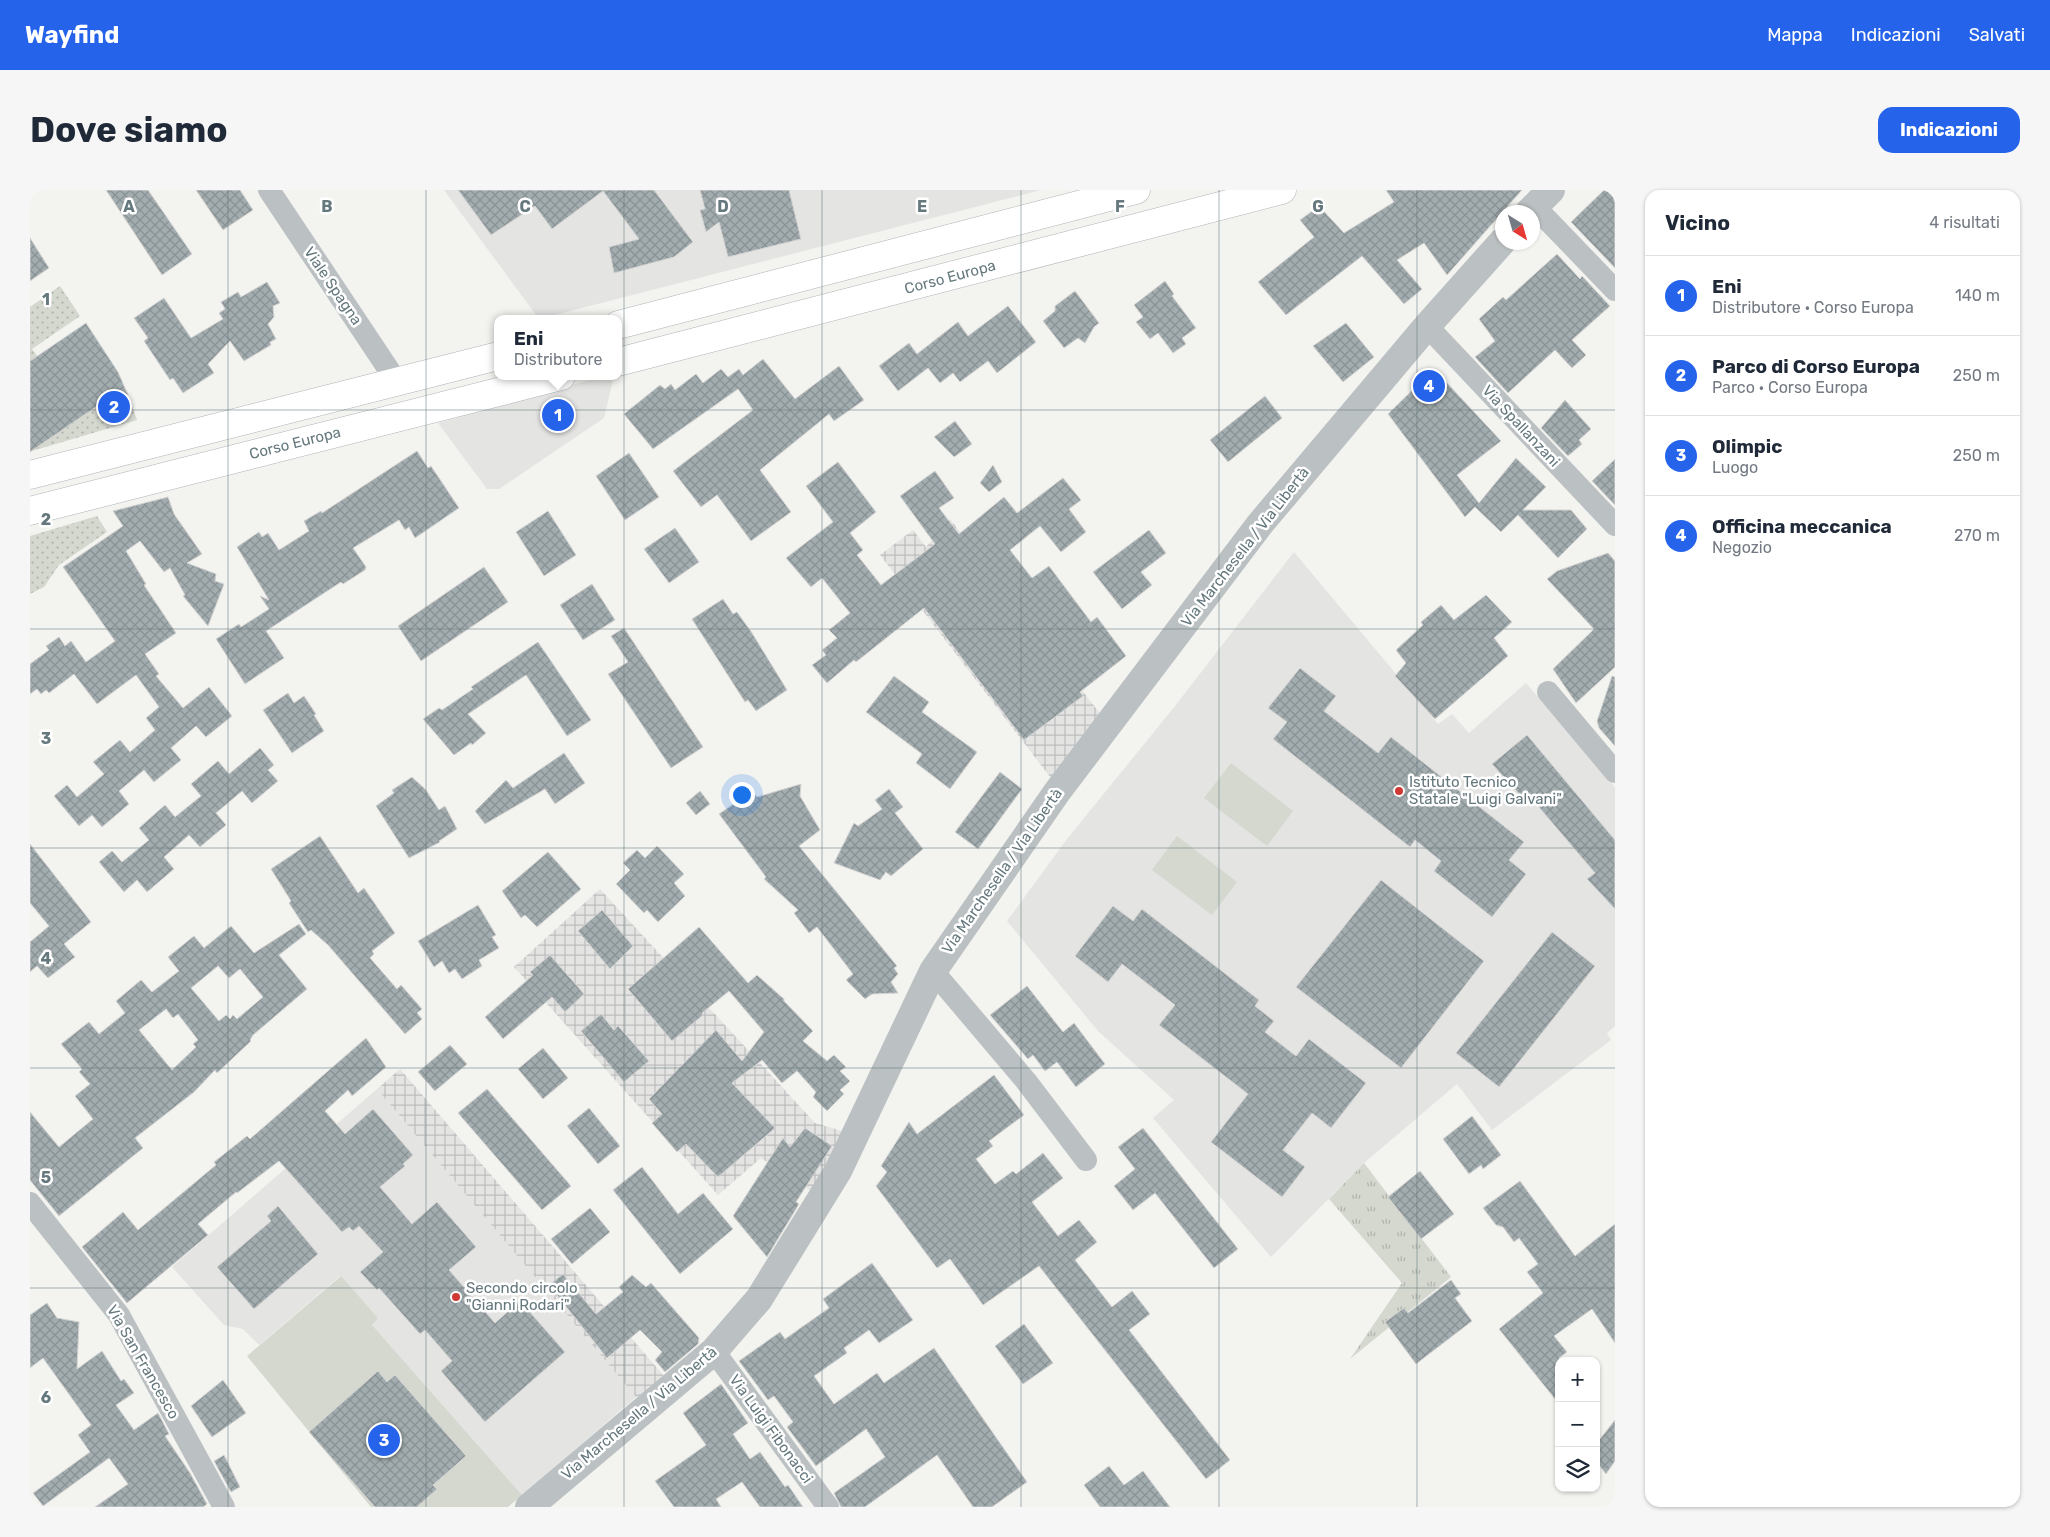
<!DOCTYPE html>
<html lang="it">
<meta charset="utf-8">
<style>
:root{--surface:#fff;--page:#f6f6f7;--text:#1f2937;--muted:#747a83;--line:#e0e1e3;--accent:#2563eb}
body{margin:0;font-family:Rubik,sans-serif;background:var(--page);color:var(--text)}
.controls{position:absolute;right:15px;bottom:15px;display:grid;overflow:hidden;border-radius:10px;box-shadow:0 1px 4px #0004}
.controls button{width:45px;height:45px;display:grid;place-items:center;padding:0;border:0;border-bottom:1px solid var(--line);background:var(--surface);color:var(--text);font:25px sans-serif}
.compass{position:absolute;left:1465px;top:15px;width:45px;height:45px;border-radius:50%;background:var(--surface);box-shadow:0 1px 4px #0004;rotate:143deg}
.you{position:absolute;left:711px;top:604px;width:18px;height:18px;margin:-12px;border:4px solid #fff;border-radius:50%;background:#1a73e8;box-shadow:0 0 0 8px #1a73e833}
.badge{display:grid;place-items:center;width:32px;height:32px;border-radius:50%;background:var(--accent);color:#fff;font-size:16px;font-weight:700}
.pin{position:absolute;translate:-50% -50%;border:2px solid #fff;box-shadow:0 1px 5px #0006}
.popup{position:absolute;left:464px;top:125px;width:128px;height:65px;box-sizing:border-box;display:grid;place-content:center;border-radius:10px;background:var(--surface);filter:drop-shadow(0 1px 4px #0005);font-size:16px;white-space:nowrap;color:var(--muted)}
.popup b{font-size:19px;color:var(--text)}
.popup::after{content:'';position:absolute;left:50%;top:100%;margin-left:-10px;border:10px solid transparent;border-top-color:var(--surface)}
.list{margin:0;padding:0;list-style:none}
h2{display:flex;justify-content:space-between;align-items:center;height:65px;margin:0;padding:0 20px;font-size:21px}
h2 small{font-size:16px;font-weight:400;color:var(--muted)}
.list li{display:grid;grid-template-columns:32px 1fr auto;gap:15px;align-items:center;box-sizing:border-box;height:80px;padding:0 20px;border-top:1px solid var(--line)}
.list b{display:block;font-size:19px;white-space:nowrap}
.list p{margin:0;font-size:16px;white-space:nowrap;color:var(--muted)}
.list em{font-size:16px;font-style:normal;color:var(--muted)}
.icon{flex:none;width:28px;height:28px;fill:none;stroke:currentColor;stroke-width:2;stroke-linecap:round;stroke-linejoin:round}
.map{position:relative;flex:none;width:1585px;height:1317px;overflow:hidden;border-radius:15px}
header{display:flex;align-items:center;gap:30px;box-sizing:border-box;height:70px;padding:0 25px;background:var(--accent);color:#fff}
header strong{font-size:24px}
nav{display:flex;gap:28px;margin-inline-start:auto;font-size:18px}
.intro{display:flex;align-items:center;justify-content:space-between;box-sizing:border-box;height:120px;padding:0 30px}
h1{margin:0;font-size:35px}
.button{padding:12px 22px;border-radius:15px;background:var(--accent);color:#fff;font-size:18px;font-weight:700}
main{display:flex;gap:30px;padding:0 30px}
aside{flex:1;background:var(--surface);border-radius:15px;box-shadow:0 1px 4px #0004}
.map>svg:first-child{display:block}
</style>
<header>
<strong>Wayfind</strong>
<nav><a>Mappa</a><a>Indicazioni</a><a>Salvati</a></nav>
</header>
<div class="intro"><h1>Dove siamo</h1><a class="button">Indicazioni</a></div>
<main>
<div class="map">
<svg width="1585" height="1317" viewBox="0 0 1585 1317">
<defs>
<pattern id="industrial-grid" width="8" height="8" patternUnits="userSpaceOnUse" patternTransform="scale(1.25)"><rect width="8" height="8" fill="#e4e4e3"/><path d="M0 4h8M4 0v8" fill="none" stroke="#bcbebd"/></pattern>
<pattern id="grass-tufts" width="24" height="20" patternUnits="userSpaceOnUse" patternTransform="scale(1.25)"><rect width="24" height="20" fill="#d4d8cf"/><path d="M3 7l-1-3M5 7V3M7 7l1-3M15 17l-1-3M17 17v-4M19 17l1-3" fill="none" stroke="#b0b4ad"/></pattern>
<pattern id="park-dots" width="8" height="8" patternUnits="userSpaceOnUse" patternTransform="scale(1.25)"><rect width="8" height="8" fill="#d4d8cf"/><path d="M2 2h.1M6 6h.1" fill="none" stroke="#b0b4ad" stroke-width="1.8" stroke-linecap="round"/></pattern>
<pattern id="building-cross-hatch" width="8" height="8" patternUnits="userSpaceOnUse" patternTransform="scale(1.25)"><rect width="8" height="8" fill="#a3acae"/><path d="M0 0l8 8M0 8l8-8" fill="none" stroke="#889193"/></pattern>
</defs>
<rect width="100%" height="100%" fill="#f3f3f0"/>
<g fill="#e4e4e3">
<polygon points="414,0 1011,0 509,129"/>
<polygon points="573,186 584,186 574,228 469,299 457,299 408,233"/>
<polygon points="1264,362 1408,534 1422,524 1439,543 1496,493 1585,597 1585,836 1577,843 1581,850 1462,940 1427,894 1334,973 1241,1067 1123,928 1144,910 1068,841 977,731 1037,649 1145,516"/>
<polygon points="347,899 606,1207 492,1305 341,1134 348,1128 310,1086 229,1155 213,1139 194,1135 142,1077"/>
</g>
<g fill="url(#industrial-grid)">
<polygon points="920,329 1075,530 1027,596 850,365 883,340 896,357"/>
<polygon points="570,699 785,933 819,943 788,1006 731,968 688,1005 484,777"/>
<polygon points="370,879 640,1193 615,1213 606,1207 347,899"/>
</g>
<polygon fill="url(#grass-tufts)" points="1334,973 1421,1087 1320,1169 1372,1093 1299,1009"/>
<g fill="url(#park-dots)">
<polygon points="30,96 50,126 2,159 51,226 76,209 98,205 107,230 2,261 39,235 0,180 0,117"/>
<polygon points="67,326 77,342 29,375 14,397 0,404 0,346"/>
</g>
<g fill="#d4d8cf">
<polygon points="1201,573 1263,621 1237,656 1174,608"/>
<polygon points="1147,646 1207,692 1182,725 1122,680"/>
<polygon points="311,1086 348,1128 342,1135 492,1305 478,1317 341,1317 217,1166"/>
</g>
<g fill="url(#building-cross-hatch)" stroke="#d4d4d3" fill-rule="evenodd">
<polygon points="76,0 118,0 162,64 132,85"/>
<polygon points="166,0 210,0 223,20 193,40"/>
<polygon points="428,0 624,0 663,52 644,67 584,83 579,57 609,49 573,1 522,39 505,16 461,45"/>
<polygon points="670,0 759,0 771,49 698,67 689,32 676,42 670,20 675,19"/>
<polygon points="1356,0 1492,0 1417,85 1394,53 1367,70 1392,99 1374,114 1332,66 1256,125 1228,92 1284,47 1270,30 1289,16 1314,43 1364,12"/>
<polygon points="1574,0 1585,0 1585,78 1541,32"/>
<polygon points="0,48 19,78 0,91"/>
<polygon points="1527,64 1550,89 1552,86 1580,116 1542,150 1556,165 1542,178 1525,160 1478,203 1445,167 1465,151 1449,129 1473,107 1476,110"/>
<polygon points="1135,91 1144,104 1142,106 1166,138 1152,148 1156,154 1143,163 1128,143 1120,149 1106,132 1113,127 1104,115"/>
<polygon points="237,92 250,113 243,116 244,127 238,134 246,149 240,152 241,155 214,171 200,151 178,174 184,183 153,203 143,188 140,190 114,151 118,148 104,128 134,108 161,148 193,129 189,123 195,119 191,112 208,102 211,107"/>
<polygon points="1045,101 1069,133 1064,137 1055,153 1048,148 1034,158 1013,131 1025,121 1025,116"/>
<polygon points="978,116 1006,152 967,183 958,171 930,192 923,183 910,193 898,178 868,201 849,176 879,153 887,164 928,132 938,146"/>
<polygon points="56,133 88,182 98,205 76,210 0,262 0,171"/>
<polygon points="1316,133 1344,167 1313,192 1283,156"/>
<polygon points="733,169 765,209 809,176 834,210 804,231 799,224 730,280 761,322 721,351 687,305 671,317 643,281 723,220 708,199 623,259 594,224 630,195 635,199 641,194 645,200 666,184 673,193 691,179 698,187 709,179 713,185"/>
<polygon points="1404,179 1471,251 1427,285 1449,313 1486,268 1516,297 1493,320 1541,320 1557,339 1528,368 1488,325 1471,342 1445,317 1435,327 1358,224"/>
<polygon points="1235,206 1252,228 1198,272 1180,250"/>
<polygon points="1535,210 1561,239 1549,250 1552,254 1538,266 1511,238"/>
<polygon points="925,231 942,254 924,267 904,247"/>
<polygon points="387,261 398,278 401,276 429,318 385,348 379,337 375,340 369,330 323,358 336,377 335,380 313,394 311,392 236,441 254,468 215,494 186,449 209,434 211,437 239,419 230,406 239,410 207,357 229,342 232,347 238,343 249,360 279,341 274,331 291,321 292,323"/>
<polygon points="599,263 629,307 595,330 566,286"/>
<polygon points="1585,269 1585,315 1562,291"/>
<polygon points="808,272 846,322 820,343 833,360 827,365 851,395 905,354 870,306 905,281 924,308 909,318 929,344 974,307 987,323 1033,288 1051,310 1039,319 1056,342 1031,362 1010,336 980,360 1002,388 1019,376 1061,432 1067,427 1096,466 1050,502 1053,506 994,550 894,418 826,472 824,470 797,493 782,475 796,465 792,460 807,448 799,440 820,423 792,388 781,397 756,368 803,332 776,296"/>
<polygon points="963,275 972,292 959,302 950,293"/>
<polygon points="138,307 144,324 172,364 157,373 186,384 185,391 194,394 178,436 153,406 155,405 140,378 134,382 110,351 96,361 116,394 114,395 146,443 115,464 129,484 126,486 153,518 179,497 202,526 176,547 166,536 141,558 151,570 124,592 114,580 89,601 99,614 72,637 62,625 49,636 24,606 37,595 47,607 74,584 63,572 90,550 100,562 125,540 116,528 129,517 106,485 67,514 44,484 19,503 16,500 11,504 7,499 0,504 0,474 19,460 16,456 29,447 35,456 41,451 56,472 85,451 33,377 93,336 83,321"/>
<polygon points="518,321 546,365 514,386 486,342"/>
<polygon points="645,338 669,372 639,393 614,359"/>
<polygon points="1119,340 1136,363 1111,382 1122,395 1092,419 1063,382"/>
<polygon points="1578,363 1585,371 1585,477 1546,513 1523,479 1564,439 1517,389 1527,381"/>
<polygon points="454,377 478,412 391,471 368,436"/>
<polygon points="562,394 585,430 553,450 530,415"/>
<polygon points="1456,405 1482,432 1464,448 1478,466 1405,529 1365,486 1376,473 1366,460 1393,435 1391,432 1411,415 1424,430"/>
<polygon points="693,409 703,424 707,422 722,443 757,500 726,521 718,510 715,512 662,429"/>
<polygon points="594,438 673,557 641,578 578,484 598,472 581,446"/>
<polygon points="508,452 561,530 537,546 496,485 438,524 456,543 442,555 441,553 424,565 393,529 409,518 412,520 443,499 441,497"/>
<polygon points="1270,478 1306,506 1294,521 1348,563 1361,547 1494,652 1479,670 1496,684 1462,727 1404,681 1411,671 1385,650 1380,657 1243,549 1257,532 1238,518"/>
<polygon points="864,486 899,512 892,522 947,562 920,599 886,573 892,564 836,522"/>
<polygon points="1582,486 1585,487 1585,556 1569,538 1567,531"/>
<polygon points="258,503 264,513 274,506 286,524 284,525 294,541 262,563 233,520"/>
<polygon points="1497,545 1585,650 1585,719 1557,689 1565,683 1497,603 1492,607 1462,574"/>
<polygon points="230,558 244,575 238,580 248,591 222,613 212,601 186,623 196,635 170,657 159,645 134,667 144,679 117,702 107,690 94,702 69,672 82,661 92,672 119,650 109,638 135,615 145,627 171,606 161,594 188,571 199,584"/>
<polygon points="534,563 555,593 525,614 515,599 455,634 445,621 476,590 483,598"/>
<polygon points="970,582 992,599 948,659 925,642"/>
<polygon points="382,587 396,600 409,620 415,616 427,639 409,651 410,652 379,668 346,616 364,603 362,600"/>
<polygon points="771,594 770,606 790,640 769,656 867,776 864,778 868,784 861,792 868,803 842,804 835,809 816,790 823,784 787,737 779,743 764,723 768,720 734,689 736,687 689,624 722,601 727,607"/>
<polygon points="859,599 873,617 865,623 893,659 861,686 856,682 850,690 804,673 824,633 828,636 852,619 845,610"/>
<polygon points="670,601 680,614 666,625 656,613"/>
<polygon points="290,646 328,703 334,698 365,743 342,761 344,764 340,768 367,799 371,795 392,819 387,823 392,829 375,844 298,755 281,740 278,742 259,713 261,711 241,679"/>
<polygon points="0,654 61,732 34,754 45,767 18,788 7,776 0,782 0,752 19,736 0,713"/>
<polygon points="627,656 654,684 644,693 655,706 628,732 617,720 614,723 586,694 600,680 593,673 607,660 615,668"/>
<polygon points="518,662 551,699 507,737 495,725 491,728 472,701"/>
<polygon points="1351,690 1454,771 1371,878 1266,797"/>
<polygon points="448,715 466,745 462,747 469,758 449,770 452,776 432,789 425,779 419,783 412,771 404,777 388,751"/>
<polygon points="1083,716 1103,731 1112,719 1229,810 1225,816 1244,831 1235,842 1266,866 1279,849 1336,893 1301,938 1282,923 1253,960 1275,977 1252,1007 1181,952 1218,904 1129,835 1145,815 1092,774 1078,792 1045,766"/>
<polygon points="572,720 603,756 580,779 548,741"/>
<path d="M269,734L276,744L249,765L277,799L223,845L220,850L221,851L187,883L185,880L164,902L105,948L113,958L29,1026L0,990V922L29,957L63,929L45,906L60,894L49,882L52,879L31,854L59,832L69,844L95,823L86,811L111,790L122,802L149,781L138,767L164,746L174,758L201,736L224,763ZM188,776L199,788L210,779L233,807L207,829L203,825L200,829L196,825L189,831L161,798ZM136,819L143,828L148,824L168,850L163,854L166,857L142,880L109,840Z"/>
<polygon points="669,737 718,793 727,785 754,809 754,811 783,841 773,851 797,871 804,865 816,877 810,881 820,891 810,900 814,904 797,921 783,907 786,902 767,881 752,893 732,870 702,893 745,938 688,987 656,954 647,962 622,933 632,924 619,909 686,840 712,871 734,842 699,801 672,823 673,825 642,851 598,799"/>
<polygon points="1522,742 1565,776 1469,897 1426,863"/>
<polygon points="520,765 554,804 535,822 522,807 473,849 455,827 503,785 500,782"/>
<polygon points="997,796 1033,842 1044,833 1075,874 1046,897 1027,872 1015,881 1003,865 998,869 960,825"/>
<polygon points="571,824 584,840 588,836 619,871 594,892 551,841"/>
<polygon points="336,848 356,877 322,906 318,900 295,921 315,944 343,919 383,965 373,974 375,976 350,997 382,1034 407,1012 446,1057 419,1080 465,1133 490,1111 535,1162 455,1232 411,1181 422,1171 395,1140 390,1144 349,1098 347,1100 330,1082 353,1062 329,1036 323,1041 319,1037 312,1042 249,971 207,1003 206,1002 168,1034 178,1045 97,1113 52,1057 93,1022 108,1040 186,975 184,972 217,946 220,949"/>
<polygon points="420,855 437,874 405,901 388,882"/>
<polygon points="513,858 538,888 513,909 488,879"/>
<polygon points="964,885 994,925 959,951 963,956 946,969 965,994 983,981 986,984 1013,963 1033,988 1002,1012 1028,1046 1049,1030 1067,1052 1045,1070 1082,1117 1102,1101 1120,1124 1099,1140 1200,1270 1176,1289 1009,1076 953,1115 920,1069 907,1078 846,996 857,982 851,976 879,932 887,944"/>
<polygon points="457,899 541,996 512,1020 428,923"/>
<polygon points="559,918 590,956 568,974 537,936"/>
<polygon points="1442,926 1471,965 1453,979 1451,975 1439,984 1413,949"/>
<polygon points="775,938 802,956 766,1012 769,1014 737,1067 703,1026 753,948 760,957"/>
<polygon points="1113,938 1208,1059 1184,1078 1125,1003 1103,1020 1084,996 1105,979 1088,957"/>
<polygon points="612,977 648,1024 673,1003 703,1039 650,1084 583,1000"/>
<polygon points="1390,981 1424,1024 1391,1049 1358,1007"/>
<polygon points="1490,991 1545,1066 1585,1034 1585,1153 1562,1119 1524,1146 1537,1162 1529,1168 1529,1214 1469,1139 1513,1103 1497,1082 1508,1074 1489,1048 1484,1052 1473,1037 1466,1035 1453,1018"/>
<polygon points="248,1016 288,1064 224,1119 187,1077 241,1031 237,1026"/>
<polygon points="560,1018 580,1042 542,1074 521,1049"/>
<polygon points="842,1073 883,1130 849,1153 839,1140 814,1158 817,1163 784,1186 804,1214 847,1183 854,1193 904,1158 997,1292 962,1317 943,1317 907,1265 835,1317 811,1317 804,1303 855,1267 836,1239 786,1276 757,1237 763,1232 744,1206 738,1210 709,1171 750,1142 755,1149 799,1118 793,1109"/>
<polygon points="533,1084 566,1124 593,1102 589,1097 602,1085 616,1097 621,1093 669,1148 668,1154 635,1182 625,1170 632,1162 610,1140 577,1168 519,1095"/>
<polygon points="1421,1090 1431,1104 1425,1108 1442,1131 1386,1174 1355,1132 1374,1118 1378,1123"/>
<polygon points="17,1113 27,1128 49,1132 47,1179 72,1161 91,1191 94,1189 104,1203 86,1215 104,1240 128,1223 139,1244 135,1246 160,1283 177,1314 173,1317 65,1317 98,1294 79,1268 13,1316 3,1303 60,1262 48,1245 61,1235 13,1168 0,1178 0,1125"/>
<polygon points="994,1134 1023,1173 993,1194 965,1156"/>
<polygon points="348,1181 357,1192 365,1185 436,1266 403,1295 407,1299 387,1317 345,1317 279,1242"/>
<polygon points="193,1190 216,1223 182,1247 161,1216"/>
<polygon points="691,1194 718,1233 703,1244 720,1269 730,1262 755,1297 758,1295 773,1317 730,1317 712,1292 686,1309 691,1317 644,1317 625,1291 676,1255 653,1223"/>
<polygon points="1585,1230 1585,1271 1576,1284 1566,1271 1566,1254"/>
<polygon points="194,1265 210,1297 201,1302 184,1271"/>
<polygon points="1079,1276 1094,1295 1113,1281 1140,1317 1070,1317 1054,1295"/>
</g>
<g fill="none" stroke-linecap="round" stroke-linejoin="round">
<g stroke="#aeb4b6" stroke-width="29">
<g id="primary">
<polyline points="588,135 1106,0"/>
<polyline points="588,172 1252,0"/>
<polyline points="0,285 468,166"/>
<polyline points="0,321 531,186"/>
</g>
</g>
<g stroke="#bbc0c2" stroke-width="22">
<polyline points="239,0 367,192"/>
<polyline points="1504,16 1585,100"/>
<polyline points="1397,136 1585,335"/>
<polyline points="1518,502 1585,582"/>
<polyline points="903,781 996,891 1056,970"/>
<polyline points="0,1013 89,1125 194,1317"/>
<polyline points="684,1161 798,1317"/>
</g>
<g stroke="#bbc0c2" stroke-width="28">
<polyline points="1499,22 1521,0"/>
<polyline points="499,1317 684,1161 729,1109 808,981 903,781 1027,602 1230,334 1397,136 1472,52"/>
</g>
<use href="#primary" stroke="#fff" stroke-width="28"/>
</g>
<path fill="none" stroke="#65787e" stroke-width="1" stroke-opacity="0.55" d="M198,0V1317M396,0V1317M594,0V1317M792,0V1317M991,0V1317M1189,0V1317M1387,0V1317M0,220H1585M0,439H1585M0,658H1585M0,878H1585M0,1098H1585"/>
<g fill="#d03833" stroke="#fff" stroke-width="2">
<circle cx="1369" cy="601" r="5"/>
<circle cx="426" cy="1107" r="5"/>
</g>
<g text-anchor="middle" dominant-baseline="central" stroke-width="5" stroke-linejoin="round" paint-order="stroke">
<g font-size="15" fill="#65787e" stroke="#fff">
<text transform="translate(920 87) rotate(-15)">Corso Europa</text>
<text transform="translate(303 96) rotate(56)">Viale Spagna</text>
<text transform="translate(1491 236) rotate(47)">Via Spallanzani</text>
<text transform="translate(265 253) rotate(-14)">Corso Europa</text>
<text transform="translate(1215 357) rotate(-52)">Via Marchesella / Via Libertà</text>
<text transform="translate(972 681) rotate(-55)">Via Marchesella / Via Libertà</text>
<text transform="translate(113 1172) rotate(60)">Via San Francesco</text>
<text transform="translate(609 1223) rotate(-40)">Via Marchesella / Via Libertà</text>
<text transform="translate(741 1239) rotate(54)">Via Luigi Fibonacci</text>
</g>
<g font-size="15" fill="#65787e" stroke="#fff" text-anchor="start">
<text x="1379" y="592">Istituto Tecnico<tspan x="1379" dy="17">Statale "Luigi Galvani"</tspan></text>
<text x="436" y="1098">Secondo circolo<tspan x="436" dy="17">"Gianni Rodari"</tspan></text>
</g>
</g>
<g font-size="16" text-anchor="middle" font-weight="bold" fill="#65787e" stroke="#fff" stroke-width="5" stroke-linejoin="round" paint-order="stroke">
<text x="99" y="22">A</text>
<text x="297" y="22">B</text>
<text x="495" y="22">C</text>
<text x="693" y="22">D</text>
<text x="892" y="22">E</text>
<text x="1090" y="22">F</text>
<text x="1288" y="22">G</text>
<text x="16" y="115">1</text>
<text x="16" y="335">2</text>
<text x="16" y="554">3</text>
<text x="16" y="774">4</text>
<text x="16" y="993">5</text>
<text x="16" y="1213">6</text>
</g>
</svg>
<div class="controls">
<button>+</button>
<button>−</button>
<button><svg class="icon" aria-label="layers" viewBox="0 0 24 24"><path d="M12 4l9 5-9 5-9-5zM3 14l9 5 9-5"/></svg></button>
</div>
<svg class="compass" viewBox="-18 -18 36 36"><path d="M0-13l5 13h-10z" fill="#e53935"/><path d="M0 13l5-13h-10z" fill="#747a83"/></svg>
<div class="you"></div>
<div class="pin badge" style="left:528px;top:225px">1</div>
<div class="popup"><b>Eni</b>Distributore</div>
<div class="pin badge" style="left:84px;top:217px">2</div>
<div class="pin badge" style="left:354px;top:1250px">3</div>
<div class="pin badge" style="left:1399px;top:196px">4</div>
</div>
<aside>
<h2>Vicino<small>4 risultati</small></h2>
<ul class="list">
<li><span class="badge">1</span><div><b>Eni</b><p>Distributore · Corso Europa</p></div><em>140 m</em></li>
<li><span class="badge">2</span><div><b>Parco di Corso Europa</b><p>Parco · Corso Europa</p></div><em>250 m</em></li>
<li><span class="badge">3</span><div><b>Olimpic</b><p>Luogo</p></div><em>250 m</em></li>
<li><span class="badge">4</span><div><b>Officina meccanica</b><p>Negozio</p></div><em>270 m</em></li>
</ul>
</aside>
</main>
